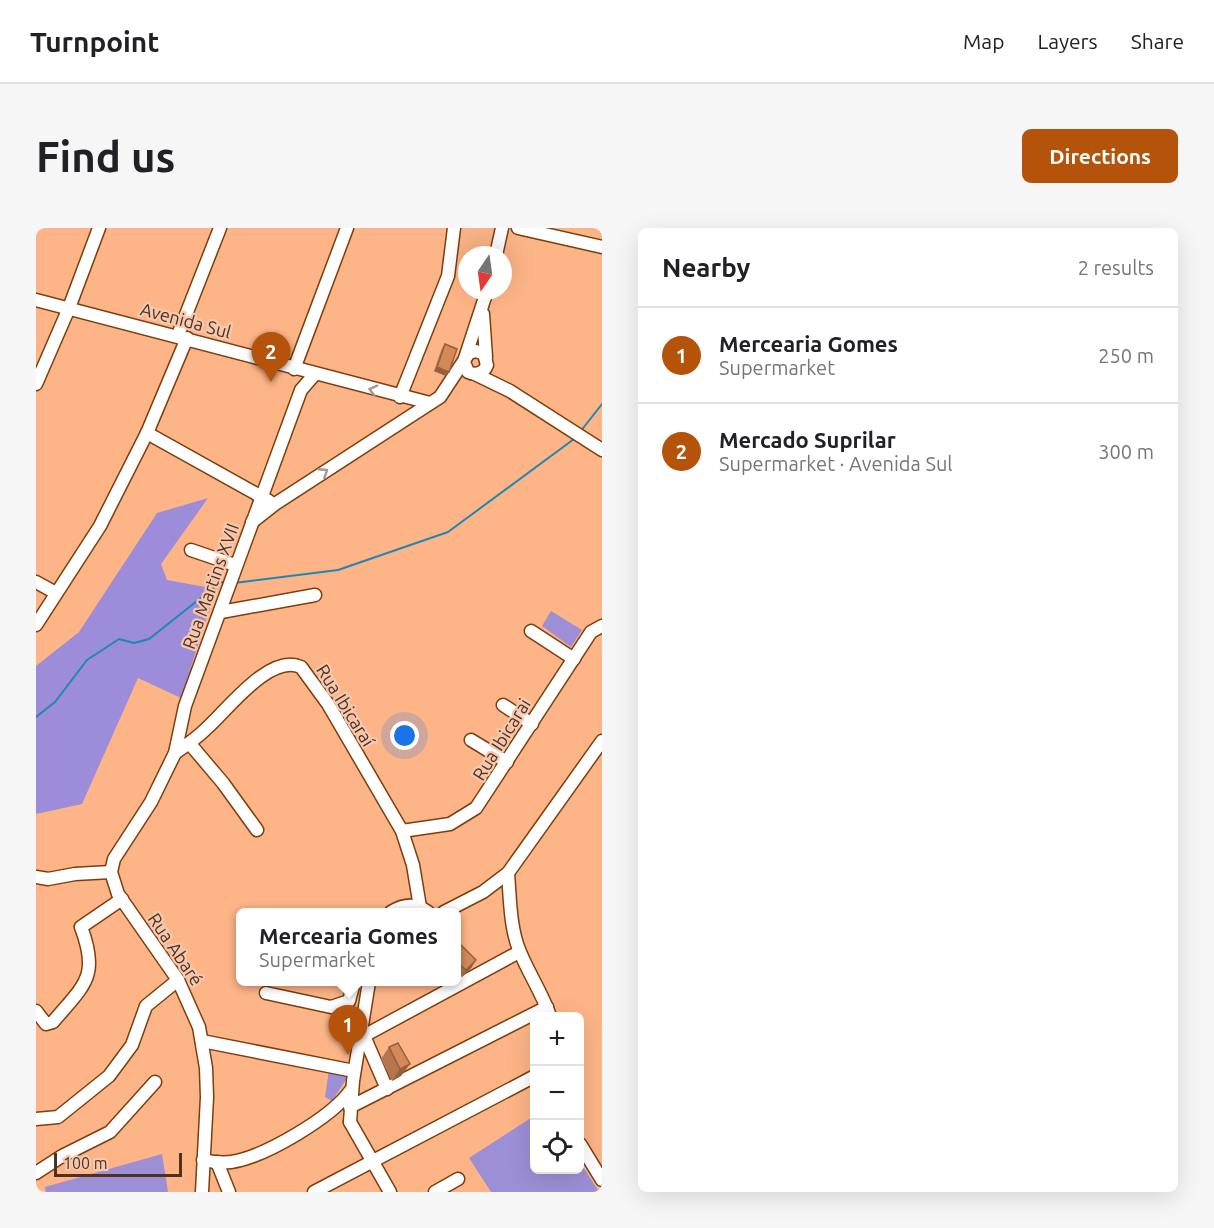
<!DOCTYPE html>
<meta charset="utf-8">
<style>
:root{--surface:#fff;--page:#f6f6f6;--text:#202124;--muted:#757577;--line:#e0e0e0;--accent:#b45309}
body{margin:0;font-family:Ubuntu,sans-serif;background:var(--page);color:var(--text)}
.controls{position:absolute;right:18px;bottom:18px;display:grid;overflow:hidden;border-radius:9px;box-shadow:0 6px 24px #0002}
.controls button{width:54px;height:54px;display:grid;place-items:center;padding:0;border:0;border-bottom:2px solid var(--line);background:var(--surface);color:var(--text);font:30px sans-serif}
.compass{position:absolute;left:422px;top:18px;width:54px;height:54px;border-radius:50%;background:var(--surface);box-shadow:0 6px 24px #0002;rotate:193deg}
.scale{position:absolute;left:18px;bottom:15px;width:128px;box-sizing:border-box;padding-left:6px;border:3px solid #4e311f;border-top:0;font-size:16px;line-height:21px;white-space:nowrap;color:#4e311f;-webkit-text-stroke:4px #f6c9af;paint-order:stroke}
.you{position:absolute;left:369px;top:508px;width:21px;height:21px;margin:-15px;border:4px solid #fff;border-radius:50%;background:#1a73e8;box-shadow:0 0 0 9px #1a73e833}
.badge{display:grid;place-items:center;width:39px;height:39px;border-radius:50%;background:var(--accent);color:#fff;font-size:20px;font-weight:700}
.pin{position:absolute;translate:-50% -50px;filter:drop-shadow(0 2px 3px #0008)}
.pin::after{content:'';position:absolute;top:32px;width:21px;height:18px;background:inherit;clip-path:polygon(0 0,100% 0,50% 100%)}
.popup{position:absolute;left:200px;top:680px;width:225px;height:78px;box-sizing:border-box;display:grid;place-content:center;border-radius:9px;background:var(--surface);filter:drop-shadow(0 2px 4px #0005);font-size:20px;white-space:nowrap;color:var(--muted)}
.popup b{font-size:22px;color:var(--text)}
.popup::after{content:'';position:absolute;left:50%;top:100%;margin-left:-12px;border:12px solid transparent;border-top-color:var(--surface)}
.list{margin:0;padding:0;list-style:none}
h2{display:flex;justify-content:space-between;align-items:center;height:78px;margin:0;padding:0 24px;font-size:26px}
h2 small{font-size:20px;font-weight:400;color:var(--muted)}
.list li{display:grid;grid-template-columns:39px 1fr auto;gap:18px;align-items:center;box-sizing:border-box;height:96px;padding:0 24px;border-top:2px solid var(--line)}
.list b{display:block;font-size:22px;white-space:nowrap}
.list p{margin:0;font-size:20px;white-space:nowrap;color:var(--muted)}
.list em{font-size:20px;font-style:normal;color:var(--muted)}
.icon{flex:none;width:33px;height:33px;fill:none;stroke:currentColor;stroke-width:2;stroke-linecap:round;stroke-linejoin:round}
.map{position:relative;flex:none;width:566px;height:964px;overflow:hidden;border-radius:9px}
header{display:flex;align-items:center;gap:36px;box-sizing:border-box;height:84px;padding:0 30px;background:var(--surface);border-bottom:2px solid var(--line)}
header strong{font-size:28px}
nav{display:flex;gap:33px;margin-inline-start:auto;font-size:21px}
.intro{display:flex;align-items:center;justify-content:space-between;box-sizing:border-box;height:144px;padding:0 36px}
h1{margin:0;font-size:42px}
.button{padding:15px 27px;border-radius:9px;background:var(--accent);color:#fff;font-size:21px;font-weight:700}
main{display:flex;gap:36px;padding:0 36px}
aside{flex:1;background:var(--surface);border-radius:9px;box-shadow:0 6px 24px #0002}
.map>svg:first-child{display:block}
</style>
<header>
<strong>Turnpoint</strong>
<nav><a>Map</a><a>Layers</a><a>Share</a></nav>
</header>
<div class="intro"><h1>Find us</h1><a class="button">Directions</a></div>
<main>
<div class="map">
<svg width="566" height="964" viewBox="0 0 566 964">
<rect width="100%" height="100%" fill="#fdb487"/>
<g fill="#9d8fd6">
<polygon points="515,383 546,402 535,419 506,398"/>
<polygon points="293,842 313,847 296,873 289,869"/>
<polygon points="498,888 499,942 544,942 544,934 563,964 455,964 433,930"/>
<polygon points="126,926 132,964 10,964 9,959"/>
</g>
<polygon fill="#9c8cd9" points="172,270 125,336 131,352 180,361 145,470 102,450 46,576 0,586 0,438 43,404 121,285"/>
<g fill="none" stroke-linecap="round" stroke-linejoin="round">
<g stroke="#1e88b4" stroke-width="2">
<polyline points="544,204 566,176"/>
<polyline points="198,355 302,342 412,304 538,211"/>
<polyline points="0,489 19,474 51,432 83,411 98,415 113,411 185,354 189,355"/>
</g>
<g stroke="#7c3e0e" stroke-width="15">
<g id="minor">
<polyline points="482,0 566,19"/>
<polyline points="460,27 466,0"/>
<polyline points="0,72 394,175"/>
<polyline points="447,86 450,129"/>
<polyline points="142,107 184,0"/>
<polyline points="429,130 451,63"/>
<polyline points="258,141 311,0"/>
<polyline points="439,146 474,163 566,222"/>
<polyline points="0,156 33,80 63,0"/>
<polyline points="364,169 412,48 418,0"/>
<polyline points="111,205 233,273"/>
<path d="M216,294L239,276L404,169L433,125L440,123L448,126L451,137C448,145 440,148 432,144L428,134"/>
<polyline points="155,322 199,337"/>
<polyline points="0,354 20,365"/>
<polyline points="185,384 279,367"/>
<polyline points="0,397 64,298 111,205 151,110"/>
<polyline points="495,403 538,431"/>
<polyline points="467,477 496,496"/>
<polyline points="435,512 471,534"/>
<polyline points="154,516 187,555 221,602"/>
<path d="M139,525C151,517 162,509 172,499C192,481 234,425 265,439L292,476L366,603L377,637L384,679"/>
<polyline points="366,603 414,596 440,580 555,404 566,398"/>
<path d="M472,645C474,670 474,701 484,724C493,746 506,765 514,788"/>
<polyline points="0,649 12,651 39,646 75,644"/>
<path d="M355,684C368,676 380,675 392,684"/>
<polyline points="408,684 447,664 472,645 566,513"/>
<polyline points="230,765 295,779 313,773 318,754"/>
<path d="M0,783L10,796L17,794C48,757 64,749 45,699L86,671"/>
<polyline points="328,808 351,861"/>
<polyline points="324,810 483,724"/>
<polyline points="166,813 318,843"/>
<polyline points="314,879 511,779"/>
<polyline points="0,891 22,889 73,848 96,817 110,778 142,752"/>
<polyline points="314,894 317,853 333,754"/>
<polyline points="314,894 354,964"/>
<polyline points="544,916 566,952"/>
<path d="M167,932C176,934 186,935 195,934C229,929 296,889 315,862"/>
<polyline points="181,934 193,964"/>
<polyline points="0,945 26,928 74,904 119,854"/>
<polyline points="166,964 171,869 170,840 163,799 142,752 82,666 75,644 78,631 115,574 139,525 149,478 265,162 278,147"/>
<polyline points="278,964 499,848"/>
<polyline points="399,964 422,951"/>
</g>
</g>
<use href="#minor" stroke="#fff" stroke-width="12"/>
</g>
<g fill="#b6764d">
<polygon points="409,116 410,148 398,143 406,120"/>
<polygon points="420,712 436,739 426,749 420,743"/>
<polygon points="362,815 365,848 356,853 345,831 353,819"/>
</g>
<g fill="#94603e">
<polygon points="401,139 413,144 410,148 398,143"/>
<polygon points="440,732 436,739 426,749 430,742"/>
<polygon points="374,836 365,848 356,853 364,841"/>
</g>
<g fill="#d48959" stroke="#94603e" stroke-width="1.5">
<polygon points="409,116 421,121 413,144 401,139"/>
<polygon points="420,712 440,732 430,742 420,733"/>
<polygon points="362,815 374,836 364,841 353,819"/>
</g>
<defs><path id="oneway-chevron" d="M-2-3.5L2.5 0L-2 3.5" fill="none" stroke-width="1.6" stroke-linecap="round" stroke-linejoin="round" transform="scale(1.5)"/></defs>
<g stroke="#a6988f">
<use href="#oneway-chevron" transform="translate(337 162) rotate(-165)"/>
<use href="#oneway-chevron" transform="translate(288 244) rotate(-33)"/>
</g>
<g text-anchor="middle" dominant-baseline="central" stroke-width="4.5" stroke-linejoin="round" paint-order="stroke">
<g font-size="18" fill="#4e311f" stroke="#f6c9af">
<text transform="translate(150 92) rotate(15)">Avenida Sul</text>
<text transform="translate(174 358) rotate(-70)">Rua Martins XVII</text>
<text transform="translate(310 477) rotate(58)">Rua Ibicaraí</text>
<text transform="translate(465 511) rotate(-58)">Rua Ibicarai</text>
<text transform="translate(140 721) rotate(56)">Rua Abaré</text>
</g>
</g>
</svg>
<div class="controls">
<button>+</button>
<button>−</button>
<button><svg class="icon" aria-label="locate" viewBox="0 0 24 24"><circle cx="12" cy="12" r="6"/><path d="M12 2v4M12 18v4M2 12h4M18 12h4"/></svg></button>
</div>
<svg class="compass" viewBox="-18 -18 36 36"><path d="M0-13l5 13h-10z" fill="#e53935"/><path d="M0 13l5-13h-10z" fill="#757577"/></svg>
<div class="scale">100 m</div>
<div class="you"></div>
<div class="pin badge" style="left:312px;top:827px">1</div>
<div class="popup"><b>Mercearia Gomes</b>Supermarket</div>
<div class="pin badge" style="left:235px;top:154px">2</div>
</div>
<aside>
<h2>Nearby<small>2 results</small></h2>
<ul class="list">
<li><span class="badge">1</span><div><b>Mercearia Gomes</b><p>Supermarket</p></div><em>250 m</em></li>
<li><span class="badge">2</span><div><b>Mercado Suprilar</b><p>Supermarket · Avenida Sul</p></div><em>300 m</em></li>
</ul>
</aside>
</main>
